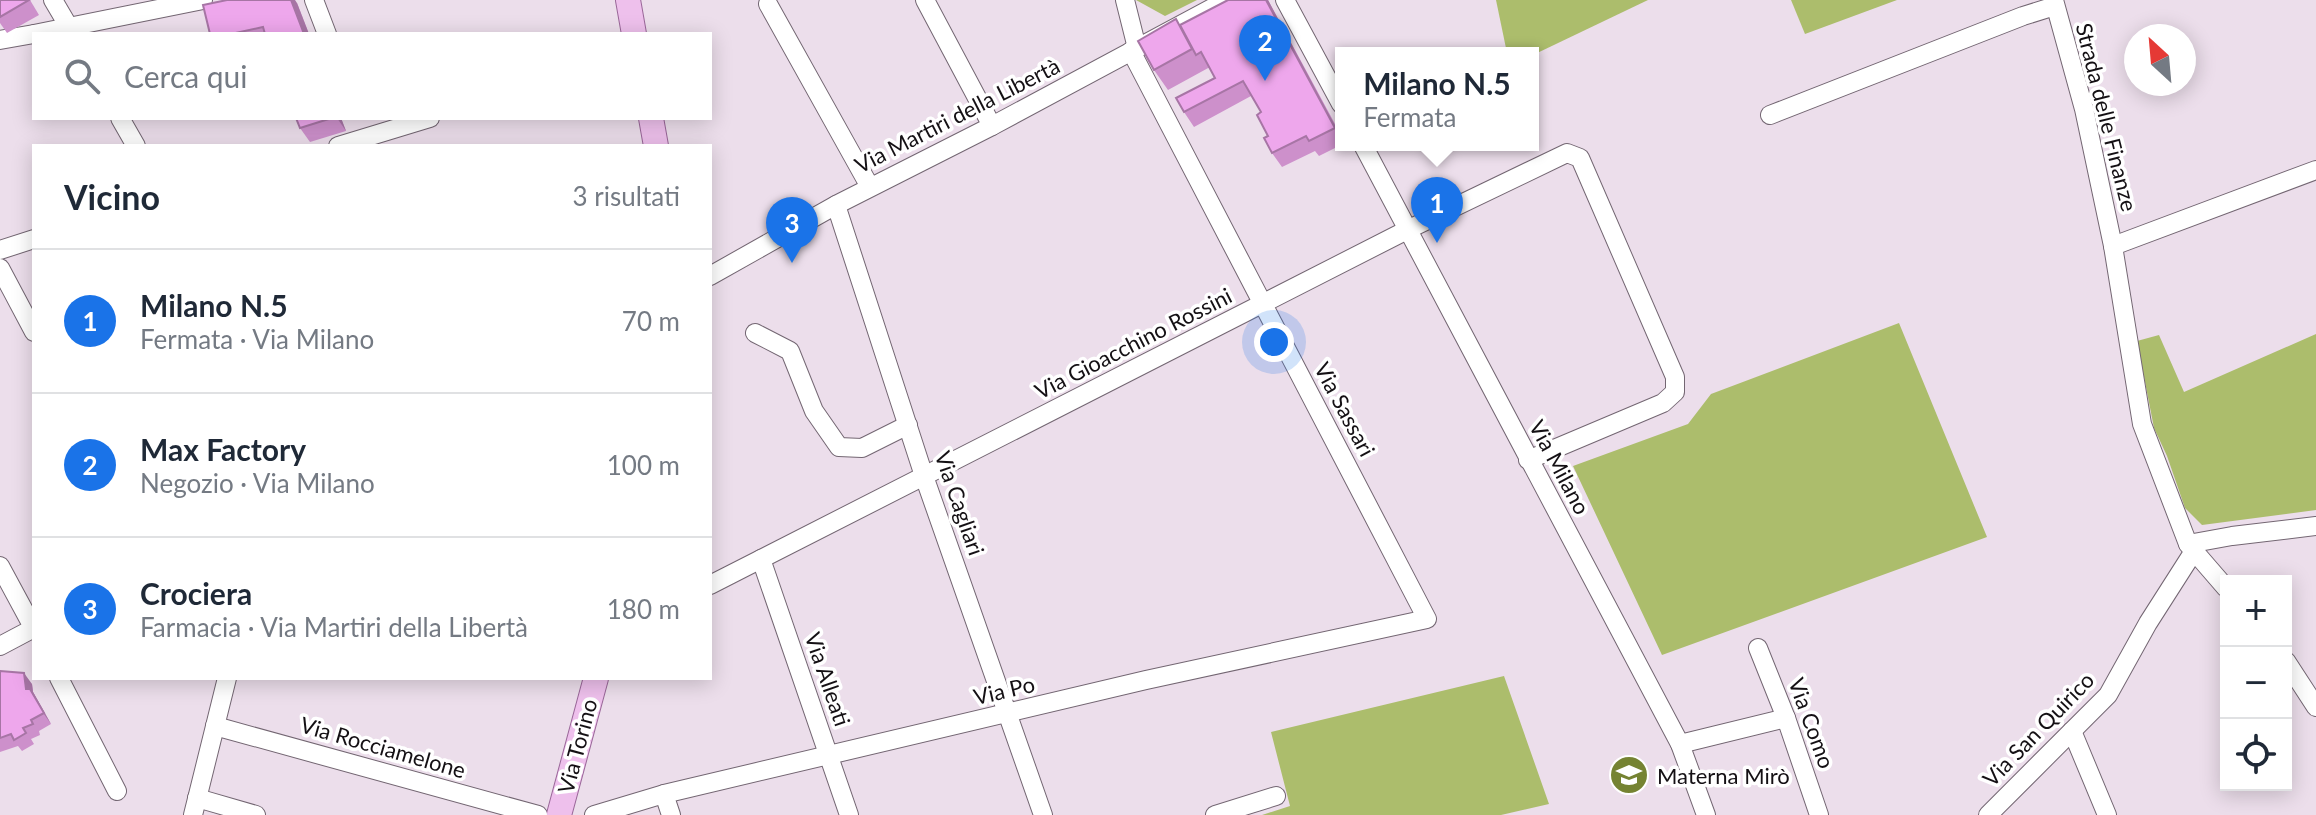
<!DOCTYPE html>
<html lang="it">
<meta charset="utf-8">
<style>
:root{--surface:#fff;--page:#f2f2f3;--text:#1f2937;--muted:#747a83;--line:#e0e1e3;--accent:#1a73e8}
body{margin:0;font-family:Lato,sans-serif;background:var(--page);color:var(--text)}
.controls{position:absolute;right:24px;bottom:24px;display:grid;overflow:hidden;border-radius:0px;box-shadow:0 4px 20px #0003}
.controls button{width:72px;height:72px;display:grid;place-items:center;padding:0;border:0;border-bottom:2px solid var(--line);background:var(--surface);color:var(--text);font:40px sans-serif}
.compass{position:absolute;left:2124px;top:24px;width:72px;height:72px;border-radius:50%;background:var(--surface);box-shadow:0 4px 20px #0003;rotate:334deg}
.you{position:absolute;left:1274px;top:342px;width:28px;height:28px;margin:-20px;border:6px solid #fff;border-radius:50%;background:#1a73e8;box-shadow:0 0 0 12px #1a73e833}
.badge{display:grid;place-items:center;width:52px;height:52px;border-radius:50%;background:var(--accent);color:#fff;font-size:26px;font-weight:700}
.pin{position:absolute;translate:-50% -66px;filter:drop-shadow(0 2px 4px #0008)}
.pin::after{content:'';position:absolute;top:42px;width:28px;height:24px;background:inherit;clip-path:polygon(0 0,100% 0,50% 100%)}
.popup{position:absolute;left:1335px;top:47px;width:204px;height:104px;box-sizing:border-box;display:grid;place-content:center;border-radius:0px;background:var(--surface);filter:drop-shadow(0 2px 6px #0005);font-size:26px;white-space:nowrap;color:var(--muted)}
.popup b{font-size:30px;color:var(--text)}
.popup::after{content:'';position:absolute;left:50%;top:100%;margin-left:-16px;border:16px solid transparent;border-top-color:var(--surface)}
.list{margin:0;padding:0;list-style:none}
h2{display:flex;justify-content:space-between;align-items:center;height:104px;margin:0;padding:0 32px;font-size:34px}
h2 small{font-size:26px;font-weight:400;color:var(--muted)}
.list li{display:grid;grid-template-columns:52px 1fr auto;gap:24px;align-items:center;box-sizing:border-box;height:144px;padding:0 32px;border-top:2px solid var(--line)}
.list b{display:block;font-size:30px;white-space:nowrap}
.list p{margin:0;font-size:26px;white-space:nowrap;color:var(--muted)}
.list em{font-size:26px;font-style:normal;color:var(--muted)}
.icon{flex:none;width:44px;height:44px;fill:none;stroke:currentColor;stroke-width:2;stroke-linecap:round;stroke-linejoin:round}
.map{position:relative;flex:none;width:2316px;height:815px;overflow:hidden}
.search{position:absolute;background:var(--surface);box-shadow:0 4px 20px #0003;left:32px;top:32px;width:680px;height:88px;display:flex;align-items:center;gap:20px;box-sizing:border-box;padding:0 28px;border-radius:0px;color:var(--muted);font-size:30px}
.panel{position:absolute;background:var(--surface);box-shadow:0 4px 20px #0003;left:32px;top:144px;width:680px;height:536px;border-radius:0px}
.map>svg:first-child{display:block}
</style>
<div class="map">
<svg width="2316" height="815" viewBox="0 0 2316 815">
<rect width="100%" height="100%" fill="#ecdeeb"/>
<g fill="#acbd6c">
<polygon points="1136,0 1197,0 1165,16"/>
<polygon points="1496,0 1648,0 1533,55 1507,53"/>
<polygon points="1791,0 1897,0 1805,34"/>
<polygon points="1899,323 1987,537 1662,655 1573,466 1688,424 1711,394"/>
<polygon points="2316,334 2316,510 2202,525 2185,508 2167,456 2154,428 2137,341 2159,335 2184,392"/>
<polygon points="1504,676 1549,804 1501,815 1262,815 1290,806 1271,732"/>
</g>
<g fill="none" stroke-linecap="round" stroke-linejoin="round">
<g stroke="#736672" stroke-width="20">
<g id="minor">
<polyline points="53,0 73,34"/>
<polyline points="314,0 327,34"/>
<polyline points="925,0 992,126"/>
<polyline points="1125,0 1137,48"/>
<polyline points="1285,0 1341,104"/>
<polyline points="2054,0 2084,109 2113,246 2142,424 2188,544 2226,588"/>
<polyline points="768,4 870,187"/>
<polyline points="34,34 203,0"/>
<polyline points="0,40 34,34"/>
<polyline points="1770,115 2023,16 2055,6"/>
<polyline points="120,118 136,146"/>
<polyline points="1363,145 1680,744 1706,815"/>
<polyline points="338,146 430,118"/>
<polyline points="836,205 924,476 1043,815"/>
<polyline points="2113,246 2316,170"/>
<polyline points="0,250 34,239"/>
<polyline points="0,268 34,332"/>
<polyline points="710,276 836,205 992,126 1227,0"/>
<polyline points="755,333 790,351 814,411 839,447 862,448 908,425"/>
<polyline points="2188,544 2232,536 2316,526"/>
<polyline points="761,559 849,815"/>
<polyline points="0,566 34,629"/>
<polyline points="710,585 1409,229 1567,153 1580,158 1675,377 1675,392 1663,403 1528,460"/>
<polyline points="0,646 34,628"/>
<polyline points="1758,648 1786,718 1819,815"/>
<polyline points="2286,661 2316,707"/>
<polyline points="59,678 117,791"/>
<polyline points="215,726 538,815"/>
<polyline points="2072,731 2107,815"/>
<polyline points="1680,744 1786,718"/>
<polyline points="664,794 671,815"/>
<polyline points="197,798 256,815"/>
<polyline points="193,815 227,678"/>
<polyline points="594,815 664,794 1146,680 1427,619 1131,51"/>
<polyline points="1215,815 1276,796"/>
<polyline points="1988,815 2108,695 2148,623 2194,551"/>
</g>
</g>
<g stroke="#9a6799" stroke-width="26">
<g id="major">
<polyline points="628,0 634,34"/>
<polyline points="651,118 656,146"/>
<polyline points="559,815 596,678"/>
</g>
</g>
<use href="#minor" stroke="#fff" stroke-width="18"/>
<use href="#major" stroke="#eec0ec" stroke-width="24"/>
</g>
<g fill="#cd90cb">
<polygon points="0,0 30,0 39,15 7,33 0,23"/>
<polygon points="1268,0 1341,135 1341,145 1319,156 1315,151 1282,167 1272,153 1268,136 1261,112 1251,96 1194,127 1184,112 1215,78 1210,67 1168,90 1154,70 1180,25"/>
<polygon points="297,3 309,34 210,34"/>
<polygon points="296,118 341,118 346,131 310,142 300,128"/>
<polygon points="0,671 32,684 33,692 51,724 39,731 40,735 31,739 34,744 22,751 18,746 0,752"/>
</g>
<g fill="#a775a5">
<polygon points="291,0 295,0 297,3 309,34 304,34"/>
<polygon points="1266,0 1268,0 1341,137 1335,128"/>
<polygon points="337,118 341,118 346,131"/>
<polygon points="24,673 32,684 33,692 51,724 26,689"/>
</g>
<g fill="#eea7ec" stroke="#a775a5" stroke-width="2">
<polygon points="0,0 29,0 0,17"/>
<polygon points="227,0 291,0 304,34 265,34 263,27 231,34 210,34 203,5"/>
<polygon points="1228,0 1266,0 1335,128 1309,141 1306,136 1272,153 1264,138 1268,136 1257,115 1261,112 1243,81 1184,112 1176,98 1215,78 1201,52 1196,55 1180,25"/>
<polygon points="1176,19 1192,49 1154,70 1138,41"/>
<polygon points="296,118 332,118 300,128"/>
<polygon points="0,671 24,673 26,689 30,689 44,713 31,720 33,724 23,728 26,733 14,740 11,734 0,738"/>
</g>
<defs>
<g id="school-disc" transform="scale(2)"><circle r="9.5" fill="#758332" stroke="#fff"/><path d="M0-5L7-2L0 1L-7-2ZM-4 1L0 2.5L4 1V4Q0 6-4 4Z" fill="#fff"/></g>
</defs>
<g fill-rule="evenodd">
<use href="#school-disc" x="1629" y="775"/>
</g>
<g text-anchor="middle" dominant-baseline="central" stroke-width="7" stroke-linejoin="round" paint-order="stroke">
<g font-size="22" fill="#141014" stroke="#fff">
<text transform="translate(957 115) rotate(-27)">Via Martiri della Libertà</text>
<text transform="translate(2107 117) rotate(76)">Strada delle Finanze</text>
<text transform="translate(1133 343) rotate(-27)">Via Gioacchino Rossini</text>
<text transform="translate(1345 409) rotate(62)">Via Sassari</text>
<text transform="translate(1560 467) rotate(62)">Via Milano</text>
<text transform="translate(960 503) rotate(71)">Via Cagliari</text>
<text transform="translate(828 679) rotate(71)">Via Alleati</text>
<text transform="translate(1004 690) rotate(-13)">Via Po</text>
<text transform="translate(1812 723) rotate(70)">Via Como</text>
<text transform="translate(2038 729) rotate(-46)">Via San Quirico</text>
<text transform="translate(577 746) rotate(-75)">Via Torino</text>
<text transform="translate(383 747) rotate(16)">Via Rocciamelone</text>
</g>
<g font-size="22" fill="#141014" stroke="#fff" text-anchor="start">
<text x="1657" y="775">Materna Mirò</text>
</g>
</g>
</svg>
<div class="controls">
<button>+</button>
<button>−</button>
<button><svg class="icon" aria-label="locate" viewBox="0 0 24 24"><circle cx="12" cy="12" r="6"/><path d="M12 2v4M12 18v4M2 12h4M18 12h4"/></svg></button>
</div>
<svg class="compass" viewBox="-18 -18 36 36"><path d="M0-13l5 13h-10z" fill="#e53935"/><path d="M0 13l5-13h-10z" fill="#747a83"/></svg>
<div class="you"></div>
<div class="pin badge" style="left:1437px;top:243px">1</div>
<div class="popup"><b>Milano N.5</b>Fermata</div>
<div class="pin badge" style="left:1265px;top:81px">2</div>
<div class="pin badge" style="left:792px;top:263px">3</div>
<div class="search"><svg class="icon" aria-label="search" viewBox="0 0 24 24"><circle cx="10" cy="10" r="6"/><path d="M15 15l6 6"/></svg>Cerca qui</div>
<section class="panel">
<h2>Vicino<small>3 risultati</small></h2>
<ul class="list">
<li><span class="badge">1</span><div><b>Milano N.5</b><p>Fermata · Via Milano</p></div><em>70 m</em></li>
<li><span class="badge">2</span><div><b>Max Factory</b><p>Negozio · Via Milano</p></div><em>100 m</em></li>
<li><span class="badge">3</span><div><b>Crociera</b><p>Farmacia · Via Martiri della Libertà</p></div><em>180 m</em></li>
</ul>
</section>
</div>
